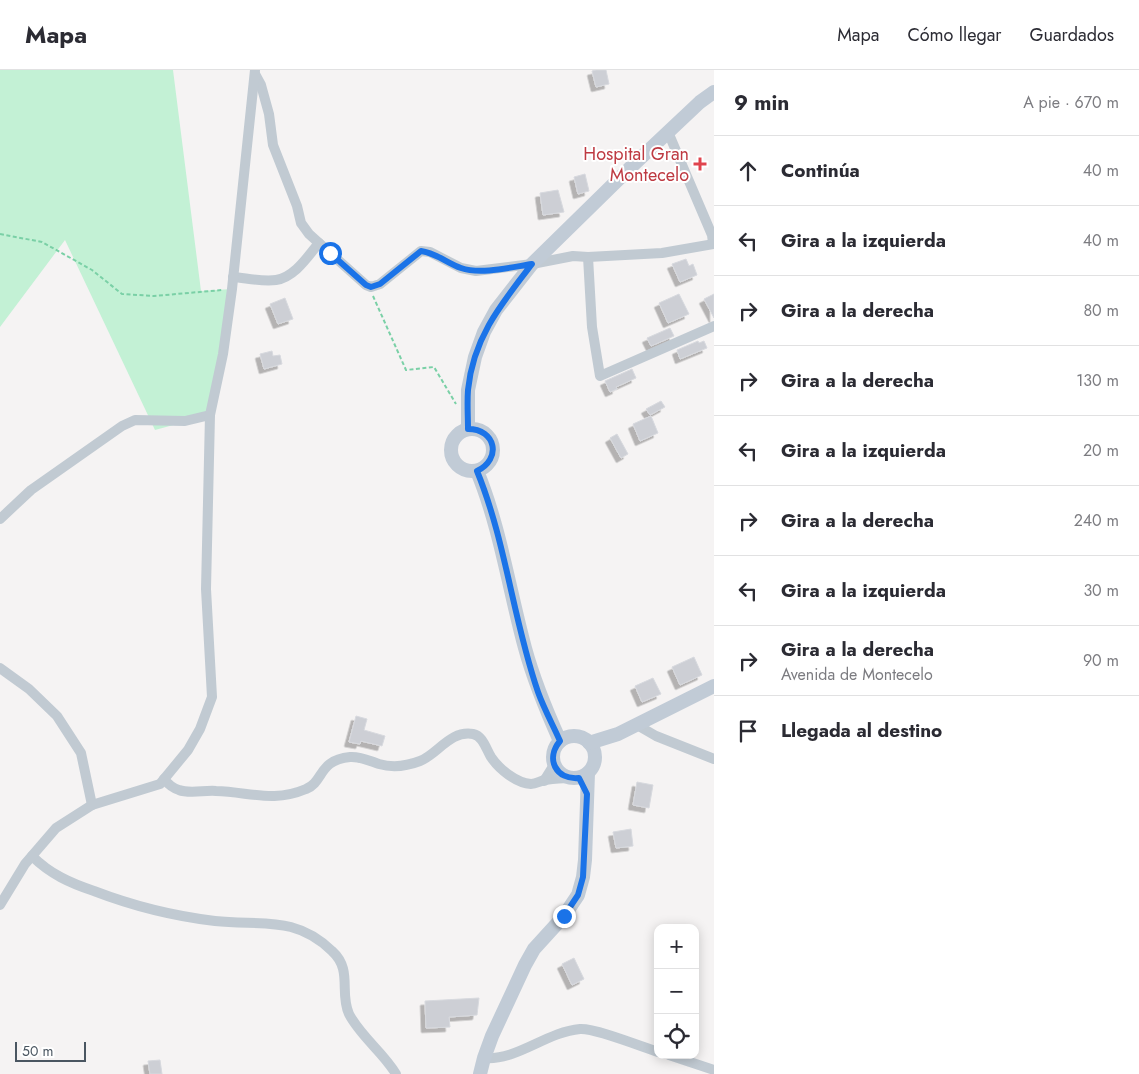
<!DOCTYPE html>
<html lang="es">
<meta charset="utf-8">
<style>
:root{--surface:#fff;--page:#f2f2f3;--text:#2b2b33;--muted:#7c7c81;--line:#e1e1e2}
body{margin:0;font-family:Jost,sans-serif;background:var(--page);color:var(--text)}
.controls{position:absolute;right:15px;bottom:15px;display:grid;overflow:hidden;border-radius:10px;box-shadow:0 2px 12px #0003}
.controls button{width:45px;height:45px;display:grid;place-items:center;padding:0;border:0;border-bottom:1px solid var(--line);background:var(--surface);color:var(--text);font:25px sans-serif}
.scale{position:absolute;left:15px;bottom:12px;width:71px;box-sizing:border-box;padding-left:5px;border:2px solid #4a5661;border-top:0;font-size:14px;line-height:18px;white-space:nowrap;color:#4a5661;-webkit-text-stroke:4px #fff;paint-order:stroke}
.stop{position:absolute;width:15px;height:15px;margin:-11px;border:4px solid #1a73e8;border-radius:50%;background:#fff}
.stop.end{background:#1a73e8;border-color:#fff;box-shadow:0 1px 5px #0008}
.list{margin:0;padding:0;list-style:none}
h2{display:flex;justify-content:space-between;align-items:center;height:65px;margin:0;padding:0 20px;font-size:21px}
h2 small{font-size:16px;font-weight:400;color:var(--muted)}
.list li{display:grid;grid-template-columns:32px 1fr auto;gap:15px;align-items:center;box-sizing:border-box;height:70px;padding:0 20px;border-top:1px solid var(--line)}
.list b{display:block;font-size:19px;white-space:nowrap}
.list p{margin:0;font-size:16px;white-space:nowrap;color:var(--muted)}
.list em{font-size:16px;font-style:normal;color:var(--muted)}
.icon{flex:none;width:28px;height:28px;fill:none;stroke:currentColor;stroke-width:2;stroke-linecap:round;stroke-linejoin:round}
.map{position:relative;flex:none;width:714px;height:1004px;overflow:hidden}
header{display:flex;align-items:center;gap:30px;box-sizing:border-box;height:70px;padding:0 25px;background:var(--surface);border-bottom:1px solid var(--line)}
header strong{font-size:24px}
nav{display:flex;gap:28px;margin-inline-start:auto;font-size:18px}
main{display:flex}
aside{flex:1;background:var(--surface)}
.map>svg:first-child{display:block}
</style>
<header>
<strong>Mapa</strong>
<nav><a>Mapa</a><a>Cómo llegar</a><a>Guardados</a></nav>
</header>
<main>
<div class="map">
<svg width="714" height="1004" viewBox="0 0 714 1004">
<defs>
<filter id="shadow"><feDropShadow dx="-4.5" dy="4.5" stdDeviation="0" flood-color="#0004"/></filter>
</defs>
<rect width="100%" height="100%" fill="#f5f3f3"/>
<polygon fill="#c3f1d5" points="0,0 173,0 201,221 232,219 210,345 155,360 65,170 0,257"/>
<g fill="#cdcfd5" stroke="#d7d9de" filter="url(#shadow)">
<polygon points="596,0 606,0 609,14 596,17 592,1"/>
<polygon points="585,104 589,121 578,124 574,107"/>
<polygon points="558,120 564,142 543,145 540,123"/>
<polygon points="686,189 689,196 693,194 697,205 680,212 672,194"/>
<polygon points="679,224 689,244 668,253 659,233"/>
<polygon points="714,224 714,248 704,229"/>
<polygon points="285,228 293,249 278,254 270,234"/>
<polygon points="670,258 674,266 651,276 647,268"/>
<polygon points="698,271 699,273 704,271 707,278 680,289 677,280"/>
<polygon points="272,281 273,286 280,285 282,294 264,299 260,284"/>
<polygon points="632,299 636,308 616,317 617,319 610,322 605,311"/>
<polygon points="661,331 665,337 650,345 646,339"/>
<polygon points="651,346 658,363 640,371 633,354"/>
<polygon points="617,364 628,384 621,388 610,368"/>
<polygon points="694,587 702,605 680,615 672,597"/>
<polygon points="653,608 661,624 642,632 635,616"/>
<polygon points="356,646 367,649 364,660 385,666 382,676 361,671 360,674 349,672"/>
<polygon points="637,712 653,715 649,738 633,735"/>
<polygon points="631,759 633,776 616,778 613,762"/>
<polygon points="574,888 584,909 572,915 562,894"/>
<polygon points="479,928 477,945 449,947 450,957 426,958 425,931"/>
<polygon points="160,990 162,1004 150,1004 148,991"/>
</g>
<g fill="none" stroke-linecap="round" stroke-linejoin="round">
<g stroke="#7ad0a6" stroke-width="2" stroke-dasharray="4 2.5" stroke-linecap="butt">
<polyline points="0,164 42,172 92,200 122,224 154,226 222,220"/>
<polyline points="373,226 406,300 434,297 456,334"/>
</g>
<g stroke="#c1cad2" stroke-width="10">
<polyline points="255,4 261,15 269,44 273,75 297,136 301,153 309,164 319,173"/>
<polyline points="668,62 712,165 713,173"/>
<polyline points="588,187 592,257 600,306 714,256"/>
<path d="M233,207C246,208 262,212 276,210C295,207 308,186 319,173L366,215L371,217L380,214L421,181L430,182L461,198L476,201L532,194L573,186L588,187L662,183L714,174"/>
<polyline points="0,449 31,420 122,356 135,350 185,351 210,345"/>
<polyline points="0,598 29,619 57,646 81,683 92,735"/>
<polyline points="637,655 656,666 714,689"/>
<path d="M164,709C168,714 172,718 179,720C189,724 205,720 216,721C250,722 273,733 306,719C324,712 318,690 350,687C359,686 370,691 379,694C393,698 407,696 420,691C438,684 450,660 473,664C483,666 486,679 491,687C499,699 516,713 531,714C536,714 540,711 545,710C553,709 561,708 568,708"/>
<polyline points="544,711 554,695"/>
<path d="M32,786C50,804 70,813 94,821C133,836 173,846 215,851C261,856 295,845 332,881C353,900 339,922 349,944C361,967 383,982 396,1004"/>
<polyline points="0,835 25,794 56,758 92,735 160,714 188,680 200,659 212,627 206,519 210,345 223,284 232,219 255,0"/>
<polyline points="669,985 714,1000"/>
<path d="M484,988C517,991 546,962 580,959C595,958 640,976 658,982"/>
</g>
<g stroke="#c1cbd6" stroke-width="14">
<circle cx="472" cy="380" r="21"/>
<polyline points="468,359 468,320 475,287 484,262 496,240 532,194 631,97 700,32 714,22"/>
<path d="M477,401C500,457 509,519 525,578C534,611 546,640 560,671"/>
<circle cx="574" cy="687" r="21"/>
<polyline points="589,673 618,664 714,616"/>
<polyline points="480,1004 484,988 492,966 525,895 534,879 564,846 578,825 583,807 585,790 588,703"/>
</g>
</g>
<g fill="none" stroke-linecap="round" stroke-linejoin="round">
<path stroke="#1a73e8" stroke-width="6" d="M330,183L366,215L371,217L380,214L421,181C436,183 447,193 461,198C481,205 512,197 532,194C501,234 473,268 468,320C467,333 468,346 468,359C496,359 502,389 477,401C506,472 513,550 538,622C544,639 553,655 560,671C545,689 556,710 579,708L587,724L583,807L578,825L564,846"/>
</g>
<path fill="#e0444e" stroke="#fff" stroke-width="2" d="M697.5 86.5h5v5h5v5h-5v5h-5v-5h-5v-5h5z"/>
<g text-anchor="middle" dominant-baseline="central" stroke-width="4" stroke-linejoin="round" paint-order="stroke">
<g font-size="18" fill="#be3a42" stroke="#fff" text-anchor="end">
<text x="689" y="84">Hospital Gran<tspan x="689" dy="21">Montecelo</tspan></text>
</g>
</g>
</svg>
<div class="controls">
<button>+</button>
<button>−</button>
<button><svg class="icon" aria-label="locate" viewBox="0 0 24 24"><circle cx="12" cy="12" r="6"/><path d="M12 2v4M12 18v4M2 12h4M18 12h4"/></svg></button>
</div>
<div class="scale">50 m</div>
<div class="stop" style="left:330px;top:183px"></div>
<div class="stop end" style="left:564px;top:846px"></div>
</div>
<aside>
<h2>9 min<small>A pie · 670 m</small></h2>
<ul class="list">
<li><svg class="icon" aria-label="ahead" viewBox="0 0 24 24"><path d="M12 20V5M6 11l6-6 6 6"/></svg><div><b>Continúa</b></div><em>40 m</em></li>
<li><svg class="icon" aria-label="left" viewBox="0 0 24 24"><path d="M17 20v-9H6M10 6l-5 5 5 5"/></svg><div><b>Gira a la izquierda</b></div><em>40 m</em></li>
<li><svg class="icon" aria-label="right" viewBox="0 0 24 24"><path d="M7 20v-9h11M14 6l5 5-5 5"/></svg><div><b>Gira a la derecha</b></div><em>80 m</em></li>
<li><svg class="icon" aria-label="right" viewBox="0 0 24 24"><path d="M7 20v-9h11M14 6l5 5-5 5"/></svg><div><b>Gira a la derecha</b></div><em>130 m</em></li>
<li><svg class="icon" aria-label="left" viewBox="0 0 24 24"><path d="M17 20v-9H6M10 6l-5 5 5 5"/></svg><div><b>Gira a la izquierda</b></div><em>20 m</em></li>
<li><svg class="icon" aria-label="right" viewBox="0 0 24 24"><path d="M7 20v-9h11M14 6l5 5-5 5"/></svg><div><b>Gira a la derecha</b></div><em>240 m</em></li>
<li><svg class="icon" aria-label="left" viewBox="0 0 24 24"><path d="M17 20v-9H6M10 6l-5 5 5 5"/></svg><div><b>Gira a la izquierda</b></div><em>30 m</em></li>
<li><svg class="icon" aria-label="right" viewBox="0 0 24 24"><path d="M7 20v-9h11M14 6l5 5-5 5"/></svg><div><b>Gira a la derecha</b><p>Avenida de Montecelo</p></div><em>90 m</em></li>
<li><svg class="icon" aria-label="arrive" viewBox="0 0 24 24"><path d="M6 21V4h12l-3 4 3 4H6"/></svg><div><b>Llegada al destino</b></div></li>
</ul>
</aside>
</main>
